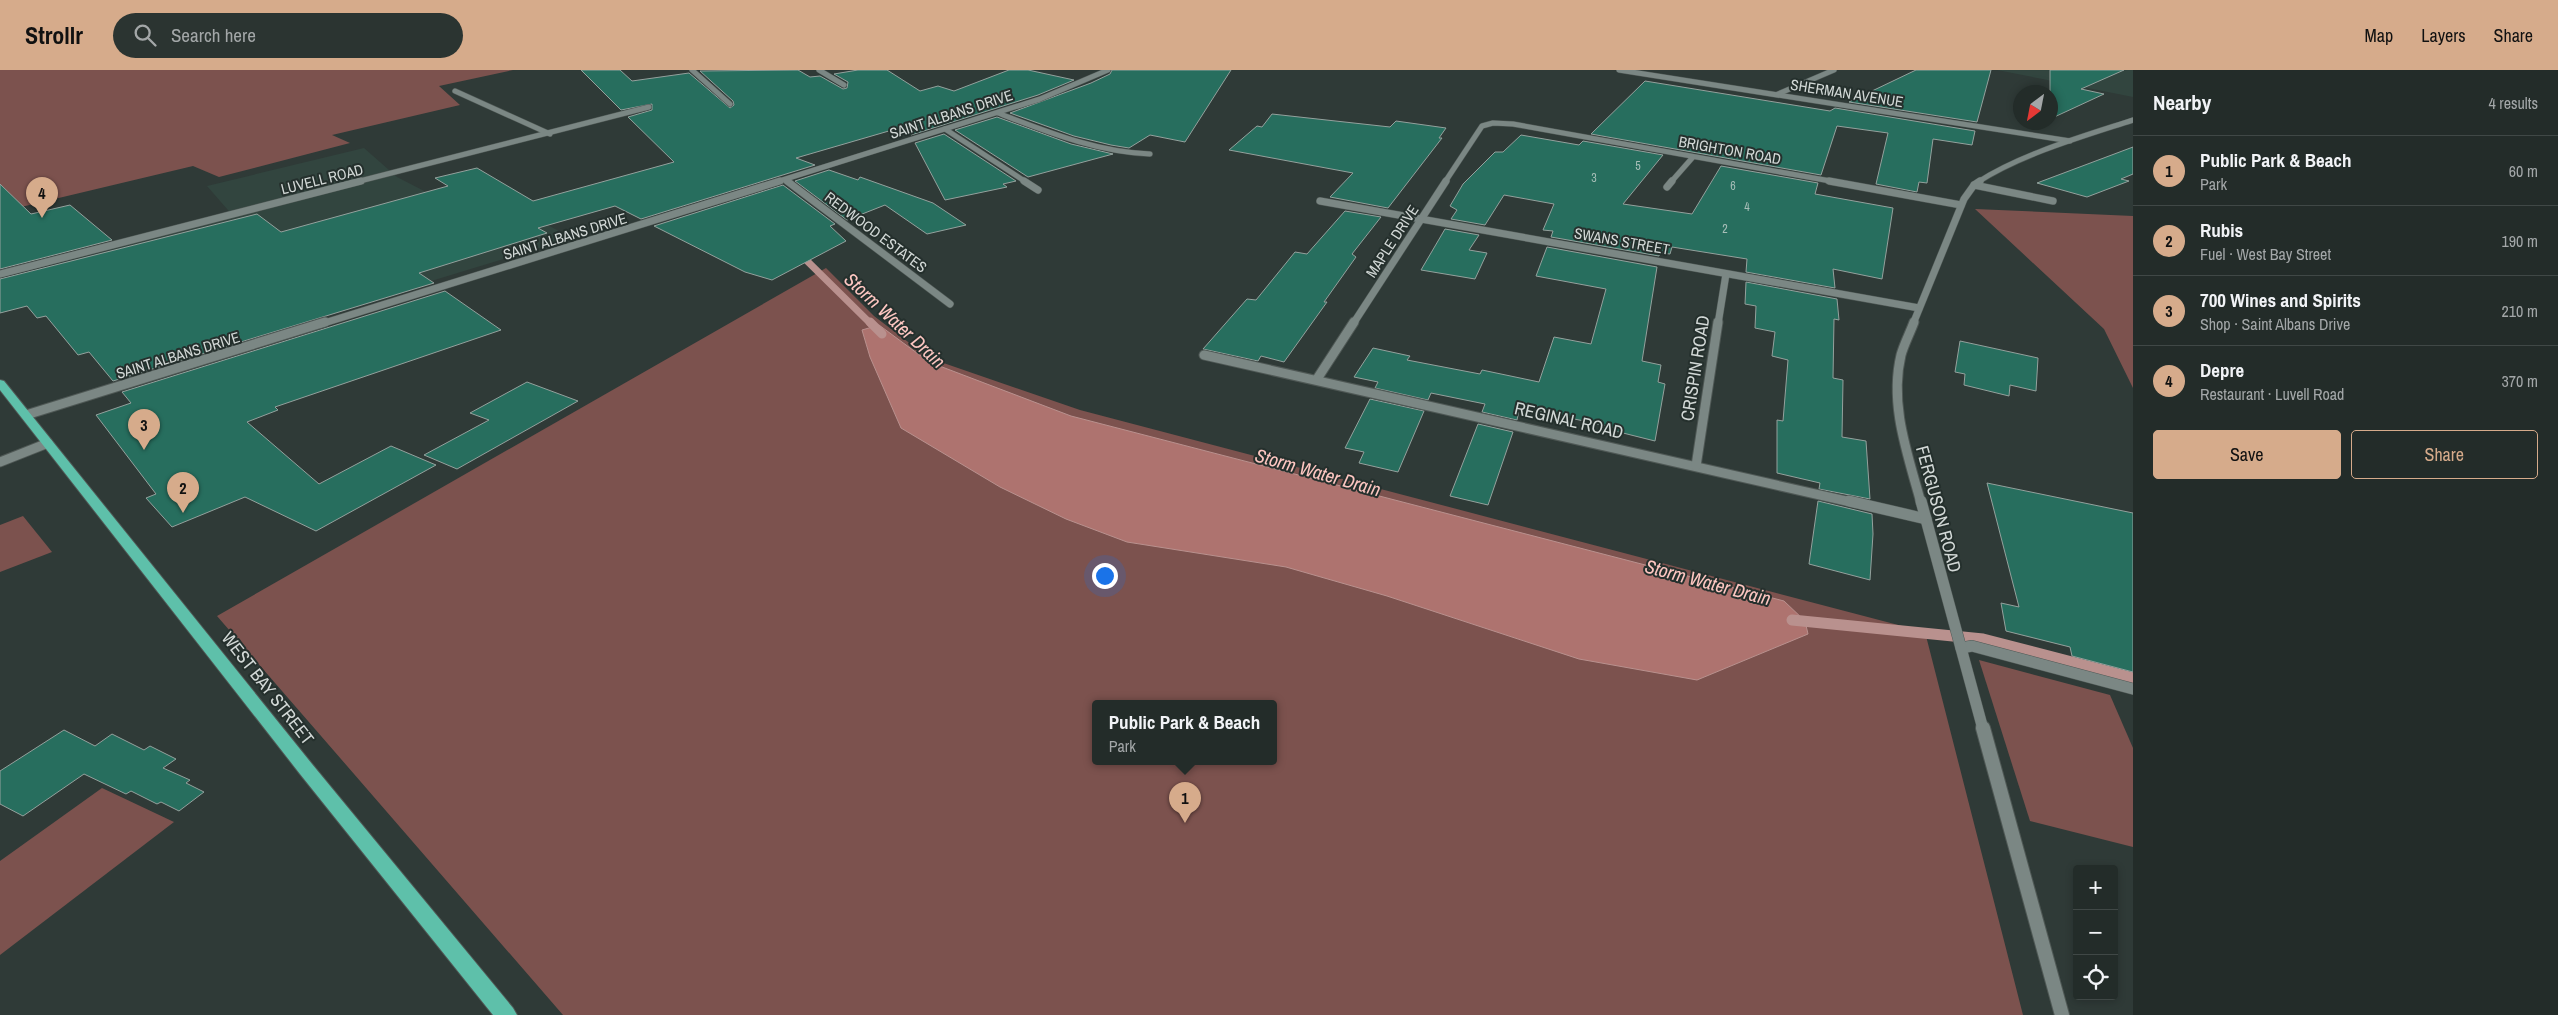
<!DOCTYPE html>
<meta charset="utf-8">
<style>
:root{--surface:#232c29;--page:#2b3431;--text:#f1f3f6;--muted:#a3a7a8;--line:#404846;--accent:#d6ab8b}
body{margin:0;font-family:"Archivo Narrow",sans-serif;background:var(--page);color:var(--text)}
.controls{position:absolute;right:15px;bottom:15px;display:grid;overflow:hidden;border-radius:5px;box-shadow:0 2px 8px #0003}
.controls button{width:45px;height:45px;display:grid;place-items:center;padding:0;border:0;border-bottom:1px solid var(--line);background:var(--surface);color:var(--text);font:25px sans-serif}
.compass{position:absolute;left:2013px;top:15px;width:45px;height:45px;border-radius:50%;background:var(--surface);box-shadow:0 2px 8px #0003;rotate:212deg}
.you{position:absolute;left:1104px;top:505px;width:18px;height:18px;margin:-12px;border:4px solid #fff;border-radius:50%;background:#1a73e8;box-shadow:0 0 0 8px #1a73e833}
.badge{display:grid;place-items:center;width:32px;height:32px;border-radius:50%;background:var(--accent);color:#111;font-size:16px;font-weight:700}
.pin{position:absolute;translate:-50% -41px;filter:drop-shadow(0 1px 2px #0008)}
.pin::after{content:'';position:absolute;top:26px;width:18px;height:15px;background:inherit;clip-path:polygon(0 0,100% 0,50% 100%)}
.popup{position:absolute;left:1092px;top:630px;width:185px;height:65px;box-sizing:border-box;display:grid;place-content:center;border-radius:5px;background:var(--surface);filter:drop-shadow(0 1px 4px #0005);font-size:16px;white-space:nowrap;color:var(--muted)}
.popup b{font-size:19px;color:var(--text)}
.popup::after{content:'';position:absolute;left:50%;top:100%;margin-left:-10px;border:10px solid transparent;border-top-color:var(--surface)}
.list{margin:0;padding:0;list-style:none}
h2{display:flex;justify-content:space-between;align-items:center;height:65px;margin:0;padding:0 20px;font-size:21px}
h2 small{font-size:16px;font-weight:400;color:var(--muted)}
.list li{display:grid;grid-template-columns:32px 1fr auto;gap:15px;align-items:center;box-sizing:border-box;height:70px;padding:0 20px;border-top:1px solid var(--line)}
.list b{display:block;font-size:19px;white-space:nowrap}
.list p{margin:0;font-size:16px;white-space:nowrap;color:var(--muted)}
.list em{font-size:16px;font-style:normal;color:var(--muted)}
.actions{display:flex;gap:10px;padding:15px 20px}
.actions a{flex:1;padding:11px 0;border:1px solid var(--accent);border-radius:5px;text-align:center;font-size:18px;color:var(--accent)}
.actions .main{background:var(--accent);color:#111}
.icon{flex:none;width:28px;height:28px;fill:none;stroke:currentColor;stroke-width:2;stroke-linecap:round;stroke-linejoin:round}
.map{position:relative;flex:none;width:2133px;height:945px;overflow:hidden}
header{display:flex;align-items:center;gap:30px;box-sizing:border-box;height:70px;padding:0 25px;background:var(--accent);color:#111}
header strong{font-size:24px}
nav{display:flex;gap:28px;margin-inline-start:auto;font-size:18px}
.search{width:350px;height:45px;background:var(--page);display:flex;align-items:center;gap:12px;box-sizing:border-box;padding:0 18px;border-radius:28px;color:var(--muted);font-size:19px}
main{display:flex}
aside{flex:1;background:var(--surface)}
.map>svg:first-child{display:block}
</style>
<header>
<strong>Strollr</strong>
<div class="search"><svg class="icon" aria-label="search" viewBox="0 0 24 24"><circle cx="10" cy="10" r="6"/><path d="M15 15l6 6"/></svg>Search here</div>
<nav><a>Map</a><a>Layers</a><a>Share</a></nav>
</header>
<main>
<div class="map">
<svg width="2133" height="945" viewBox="0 0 2133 945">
<rect width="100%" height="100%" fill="#2f3a37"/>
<g fill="#32453f">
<polygon points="1997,0 2133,0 2133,27"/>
<polygon points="364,78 397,107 467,143 506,133 572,168 165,292 141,235 0,235 0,209 234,147 207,116"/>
</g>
<g fill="#7c524e" fill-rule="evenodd">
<polygon points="0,0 513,0 439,16 460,35 332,65 350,73 219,107 193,96 0,142"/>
<polygon points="1975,139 2133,146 2133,318 2104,259"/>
<path d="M826,198L874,246L929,288L1080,340L1925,562L2023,945H563L217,546ZM1096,634H1274V692H1096Z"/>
<polygon points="23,446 52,482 0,502 0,455"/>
<polygon points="1979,590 2110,625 2133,678 2133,777 2030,751"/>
<polygon points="102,718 174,752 0,885 0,791"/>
</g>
<polygon fill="#ae736f" stroke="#b9918e" points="879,255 929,292 1071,346 1784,531 1805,551 1808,564 1697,610 1579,589 1387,526 1286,497 1127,472 1066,449 1000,417 901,358 870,287 862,260"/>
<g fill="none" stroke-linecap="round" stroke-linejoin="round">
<polyline stroke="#b9918e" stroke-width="7" points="798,182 871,254"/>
<polyline stroke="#b9918e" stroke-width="9" points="870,252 882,264"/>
<polyline stroke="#b9918e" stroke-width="11" points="1792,550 1983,569 2133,608"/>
</g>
<g fill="#276e5e" stroke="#94a19d">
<polygon points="581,0 620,0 632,11 689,3 730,38 734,35 733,31 700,1 798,0 810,7 820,6 843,19 847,18 848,12 834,4 858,0 887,0 920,21 938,16 954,21 1009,0 1028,0 1074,10 1038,25 911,65 906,56 796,88 815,95 641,149 615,136 538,158 547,163 419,203 434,213 113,311 89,282 78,285 46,246 37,248 27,236 0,243 0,209 257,144 281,162 448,116 435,108 477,98 533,131 674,92 628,47 652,40 652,34 621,40"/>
<polygon points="1112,0 1231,0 1185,72 1150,65 1129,78 1111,75 1074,66 1010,43 1091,13 1110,4"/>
<polygon points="1916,0 1991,0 1977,52 1849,32"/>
<polygon points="2050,0 2124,0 2081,19 2104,24 2050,49"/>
<polygon points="1645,11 1830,41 1835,38 1975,61 1972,75 1933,69 1927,113 1919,112 1917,122 1876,114 1888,63 1837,56 1821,105 1591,64"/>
<polygon points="1272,44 1390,57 1396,51 1446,58 1439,68 1442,68 1388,138 1330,127 1353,103 1229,80 1257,56 1262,57"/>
<polygon points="997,47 1071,74 1113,84 1028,107 955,60"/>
<polygon points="944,64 1016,111 1003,114 1007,117 945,130 915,73"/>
<polygon points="1521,65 1579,75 1583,71 1663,85 1623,134 1692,144 1721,96 1818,113 1815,124 1893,138 1882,209 1833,199 1835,218 1746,202 1747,189 1672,177 1670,184 1660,183 1659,186 1551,167 1553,161 1543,160 1554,134 1504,125 1485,155 1451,149 1457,140 1450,136 1463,114 1495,82 1503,82"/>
<polygon points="2133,77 2133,104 2121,109 2129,111 2087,127 2037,113"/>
<polygon points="829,100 858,110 860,107 933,133 966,155 927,164 885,135 847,150 795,111"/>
<polygon points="0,114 31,144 70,135 112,170 0,199"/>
<polygon points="783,115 835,154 830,156 846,171 772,210 745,202 654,156"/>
<polygon points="1345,141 1381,147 1352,184 1356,187 1324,232 1327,232 1284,292 1261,286 1258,291 1203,279 1247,229 1256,230 1295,182 1307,184"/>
<polygon points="1445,159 1479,165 1469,180 1487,183 1475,209 1421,200"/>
<polygon points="1547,177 1657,197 1642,291 1661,295 1658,312 1665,314 1655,371 1615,361 1616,358 1533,340 1532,344 1519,341 1517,350 1482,342 1485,334 1431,323 1428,330 1375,318 1378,312 1354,307 1373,278 1410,286 1407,290 1480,304 1482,300 1539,312 1554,267 1591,274 1606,219 1536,206"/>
<polygon points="1746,212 1837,229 1839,250 1834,249 1833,308 1843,310 1842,367 1866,371 1870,429 1819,419 1820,413 1777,403 1777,350 1783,351 1788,290 1772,286 1775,262 1755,258 1756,236 1745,234"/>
<polygon points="445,221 501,260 275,337 278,340 247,352 319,414 391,376 436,395 316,461 245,427 172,457 146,428 156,424 96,345 131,333 122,322"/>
<polygon points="1960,271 2038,288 2036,321 2010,315 2009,326 1964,315 1965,304 1955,302"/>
<polygon points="527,312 578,331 457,399 424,385 489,350 470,343"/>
<polygon points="1370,329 1424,341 1398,402 1359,393 1364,382 1345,378"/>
<polygon points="1478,354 1513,362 1488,435 1450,426"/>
<polygon points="1987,413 2133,443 2133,602 2072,586 2070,577 2006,561 2001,533 2019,537"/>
<polygon points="1818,431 1872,444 1873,464 1870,510 1809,494"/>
<polygon points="64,660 95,676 112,664 144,680 150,676 176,689 163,698 190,710 186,713 204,722 179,741 161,732 157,734 131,721 126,724 84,704 23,746 0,734 0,701"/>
</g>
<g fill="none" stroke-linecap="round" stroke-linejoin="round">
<g stroke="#4f5855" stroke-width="8">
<polyline id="service-far1" points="1974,115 2053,131"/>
</g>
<g stroke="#4f5855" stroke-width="12">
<polyline id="service" points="1961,578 1972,576 2133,619"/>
</g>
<g stroke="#4f5855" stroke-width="6">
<g id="minor-far4">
<polyline points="692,0 730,34"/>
<polyline points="819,0 844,15"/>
<polyline points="1619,0 2070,71"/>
<polyline points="455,21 550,64"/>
<polyline points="1778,24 1834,0"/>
<path d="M998,43C1048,62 1096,82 1150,84"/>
<polyline points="945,59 1026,112"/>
<polyline points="786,110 789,112"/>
<polyline points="356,112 649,37"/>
<polyline points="776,112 1040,29 1108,0"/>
<polyline points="1445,112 1482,56 1493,53 1513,54 1836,112"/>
<polyline points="1671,112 1693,87"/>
<path d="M1978,112C2021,84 2084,66 2133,50"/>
</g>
</g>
<g stroke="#4f5855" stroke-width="8">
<g id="minor-far3">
<polyline points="787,111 950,234"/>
<polyline points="1024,111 1038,120"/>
<polyline points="1829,111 1961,135"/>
<polyline points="1667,117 1672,111"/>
<polyline points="1320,131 1919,238"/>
<polyline points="0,204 361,111"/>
<polyline points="321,254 780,111"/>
<polyline points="1353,254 1446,111"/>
<polyline points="1718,254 1726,204"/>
<polyline points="1913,254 1964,129 1974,115 1980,111"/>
</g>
</g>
<g stroke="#4f5855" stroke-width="11">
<g id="minor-far2">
<path d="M1914,252C1910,263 1904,274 1901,285C1889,335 1908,385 1921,433"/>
<polyline points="1204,285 1855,433"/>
<polyline points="1317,309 1354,252"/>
<polyline points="26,345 325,252"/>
<polyline points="0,392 48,373"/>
<polyline points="1696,396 1718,252"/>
</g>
</g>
<g stroke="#4f5855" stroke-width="12">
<g id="minor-far1">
<polyline points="1849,431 1926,449"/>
<polyline points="1921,431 1983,659"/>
</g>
</g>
<g stroke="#4f5855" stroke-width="16">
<polyline id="minor" points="1983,658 2062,945"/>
</g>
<g stroke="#4f5855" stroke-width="2">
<polygon id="trunk" points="0,310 4,311 312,694 513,938 517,945 493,945 300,704 0,320"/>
</g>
<use href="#service-far1" stroke="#7b8784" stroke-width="7"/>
<use href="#service" stroke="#7b8784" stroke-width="11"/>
<use href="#minor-far4" stroke="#7b8784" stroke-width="5"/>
<use href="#minor-far3" stroke="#7b8784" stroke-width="7"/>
<use href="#minor-far2" stroke="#7b8784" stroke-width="9"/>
<use href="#minor-far1" stroke="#7b8784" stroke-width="11"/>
<use href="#minor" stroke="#7b8784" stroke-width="14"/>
<use href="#trunk" fill="#5ec0aa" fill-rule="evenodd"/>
</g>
<g text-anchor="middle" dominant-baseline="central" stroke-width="4" stroke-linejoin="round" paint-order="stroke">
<g font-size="12" fill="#a7beb8">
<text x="1638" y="96">5</text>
<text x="1594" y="108">3</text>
<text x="1733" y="116">6</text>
<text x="1747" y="137">4</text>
<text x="1725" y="159">2</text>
</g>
<g font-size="15" fill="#d2d8d6" stroke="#25302d">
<text transform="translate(1847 23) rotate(9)">SHERMAN AVENUE</text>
<text transform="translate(951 44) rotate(-18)">SAINT ALBANS DRIVE</text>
<text transform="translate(1730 80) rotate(10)">BRIGHTON ROAD</text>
<text transform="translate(322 109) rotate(-14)">LUVELL ROAD</text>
<text transform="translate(876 162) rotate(37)">REDWOOD ESTATES</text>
<text transform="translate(565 166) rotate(-17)">SAINT ALBANS DRIVE</text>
<text transform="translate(1392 171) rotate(-57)">MAPLE DRIVE</text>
<text transform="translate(1622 171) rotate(10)">SWANS STREET</text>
<text transform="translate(178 285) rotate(-17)">SAINT ALBANS DRIVE</text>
</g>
<g font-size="18" fill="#d2d8d6" stroke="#25302d">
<text transform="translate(1695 298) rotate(-81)">CRISPIN ROAD</text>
<text transform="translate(1569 350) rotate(13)">REGINAL ROAD</text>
<text transform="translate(1939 439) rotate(75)">FERGUSON ROAD</text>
<text transform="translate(268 618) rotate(52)">WEST BAY STREET</text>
</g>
<g font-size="19" font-style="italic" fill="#fec7c2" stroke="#25302d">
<text transform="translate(895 250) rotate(43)">Storm Water Drain</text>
<text transform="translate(1318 402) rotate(16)">Storm Water Drain</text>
<text transform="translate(1708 512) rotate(15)">Storm Water Drain</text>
</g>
</g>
</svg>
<div class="controls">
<button>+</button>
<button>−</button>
<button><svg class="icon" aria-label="locate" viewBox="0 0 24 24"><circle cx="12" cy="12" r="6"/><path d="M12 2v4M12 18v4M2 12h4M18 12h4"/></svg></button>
</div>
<svg class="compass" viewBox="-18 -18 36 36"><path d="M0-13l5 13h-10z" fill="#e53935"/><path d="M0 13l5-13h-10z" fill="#a3a7a8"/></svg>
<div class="you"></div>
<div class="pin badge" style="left:1185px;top:753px">1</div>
<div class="popup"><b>Public Park &amp; Beach</b>Park</div>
<div class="pin badge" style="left:183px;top:443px">2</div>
<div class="pin badge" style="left:144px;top:380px">3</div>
<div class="pin badge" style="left:42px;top:148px">4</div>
</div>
<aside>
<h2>Nearby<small>4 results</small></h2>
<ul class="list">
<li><span class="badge">1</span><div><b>Public Park &amp; Beach</b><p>Park</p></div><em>60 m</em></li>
<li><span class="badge">2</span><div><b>Rubis</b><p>Fuel · West Bay Street</p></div><em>190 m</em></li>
<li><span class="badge">3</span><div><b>700 Wines and Spirits</b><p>Shop · Saint Albans Drive</p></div><em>210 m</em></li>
<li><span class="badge">4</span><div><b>Depre</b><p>Restaurant · Luvell Road</p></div><em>370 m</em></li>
</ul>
<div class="actions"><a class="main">Save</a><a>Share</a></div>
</aside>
</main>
